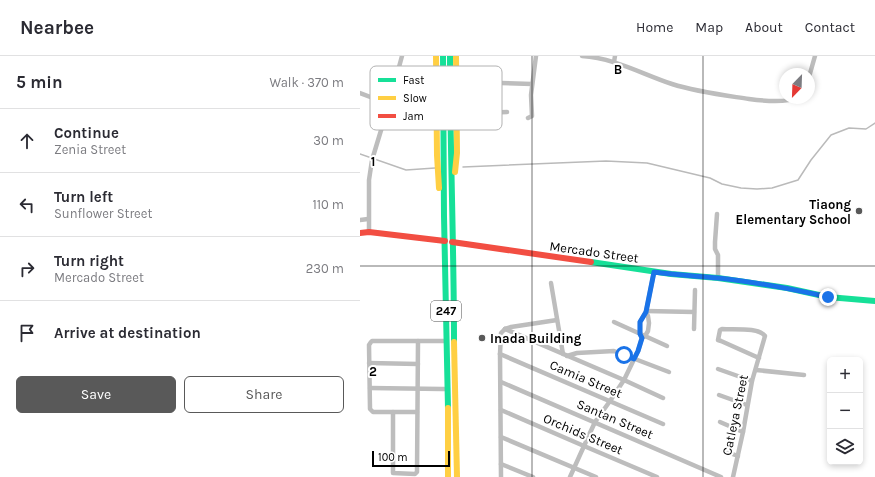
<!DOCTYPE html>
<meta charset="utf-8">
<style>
:root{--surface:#fff;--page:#f7f7f7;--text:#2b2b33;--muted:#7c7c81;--line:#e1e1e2;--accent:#595959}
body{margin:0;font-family:Karla,sans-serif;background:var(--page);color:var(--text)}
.controls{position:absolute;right:12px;bottom:12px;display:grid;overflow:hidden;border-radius:6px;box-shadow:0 2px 6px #0003}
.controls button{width:36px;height:36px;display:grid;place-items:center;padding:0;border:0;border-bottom:1px solid var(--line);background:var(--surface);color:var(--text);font:20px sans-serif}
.compass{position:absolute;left:419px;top:12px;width:36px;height:36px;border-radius:50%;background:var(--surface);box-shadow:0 2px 6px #0003;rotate:203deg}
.scale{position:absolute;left:12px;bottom:10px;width:78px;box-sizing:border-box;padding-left:4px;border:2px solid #000;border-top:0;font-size:11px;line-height:14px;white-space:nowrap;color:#000;-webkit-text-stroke:3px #fff;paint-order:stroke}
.stop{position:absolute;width:12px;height:12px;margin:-9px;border:3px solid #1a73e8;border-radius:50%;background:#fff}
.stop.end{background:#1a73e8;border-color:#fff;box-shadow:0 1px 4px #0008}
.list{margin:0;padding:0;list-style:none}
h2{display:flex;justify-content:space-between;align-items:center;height:52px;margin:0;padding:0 16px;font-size:17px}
h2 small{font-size:13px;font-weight:400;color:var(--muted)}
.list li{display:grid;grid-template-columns:26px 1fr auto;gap:12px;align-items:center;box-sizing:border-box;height:64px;padding:0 16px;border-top:1px solid var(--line)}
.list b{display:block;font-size:15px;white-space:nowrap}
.list p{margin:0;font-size:13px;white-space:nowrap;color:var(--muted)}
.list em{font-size:13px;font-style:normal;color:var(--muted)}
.actions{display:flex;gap:8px;padding:12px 16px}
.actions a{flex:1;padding:9px 0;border:1px solid var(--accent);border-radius:6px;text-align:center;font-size:14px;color:var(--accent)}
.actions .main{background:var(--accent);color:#fff}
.icon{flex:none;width:22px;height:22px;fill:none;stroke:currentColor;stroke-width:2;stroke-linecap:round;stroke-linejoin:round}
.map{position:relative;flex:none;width:515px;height:421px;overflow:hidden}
header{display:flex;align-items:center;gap:24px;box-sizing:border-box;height:56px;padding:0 20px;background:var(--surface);border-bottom:1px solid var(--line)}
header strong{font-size:19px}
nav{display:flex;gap:22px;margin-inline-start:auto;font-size:14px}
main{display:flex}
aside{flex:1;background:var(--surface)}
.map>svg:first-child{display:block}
</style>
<header>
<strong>Nearbee</strong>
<nav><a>Home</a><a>Map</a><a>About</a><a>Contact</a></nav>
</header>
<main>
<aside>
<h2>5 min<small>Walk · 370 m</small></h2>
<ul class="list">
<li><svg class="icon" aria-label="ahead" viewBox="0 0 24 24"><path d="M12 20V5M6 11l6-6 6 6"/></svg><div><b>Continue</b><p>Zenia Street</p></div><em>30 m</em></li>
<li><svg class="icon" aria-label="left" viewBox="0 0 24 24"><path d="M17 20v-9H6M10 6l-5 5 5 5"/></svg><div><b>Turn left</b><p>Sunflower Street</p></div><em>110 m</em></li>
<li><svg class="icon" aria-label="right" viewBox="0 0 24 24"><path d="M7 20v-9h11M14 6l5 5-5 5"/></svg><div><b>Turn right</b><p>Mercado Street</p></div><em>230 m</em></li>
<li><svg class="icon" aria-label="arrive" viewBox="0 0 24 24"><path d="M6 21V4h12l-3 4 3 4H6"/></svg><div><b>Arrive at destination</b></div></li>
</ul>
<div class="actions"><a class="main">Save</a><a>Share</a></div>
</aside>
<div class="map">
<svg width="515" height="421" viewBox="0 0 515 421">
<rect width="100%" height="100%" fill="#fff"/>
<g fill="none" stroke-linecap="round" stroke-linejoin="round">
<g stroke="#bababa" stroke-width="1.5">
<polyline points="0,98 46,114 75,112"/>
<polyline points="103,111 246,105 287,107 350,122 362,128 381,132 397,133 412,132 438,124 451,104 471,79 489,72 506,73 515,67"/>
</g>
<g stroke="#bdbdbd" stroke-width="4.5">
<path d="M222,0C254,2 282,18 312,28C337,36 363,39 389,43C404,45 424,47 438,42"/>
<polyline points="254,6 255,0"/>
<polyline points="449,21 455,0"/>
<polyline points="97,24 103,26 172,28"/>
<polyline points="0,37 29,48"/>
<polyline points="97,58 147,56"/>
<polyline points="168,62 172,60 171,39 176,0"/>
<polyline points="357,158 355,186 355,193 358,199 358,222"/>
<polyline points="0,164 8,163"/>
<polyline points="9,176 9,124 12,104 29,48 42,0"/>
<polyline points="191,227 203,298"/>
<polyline points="286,255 334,256"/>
<polyline points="254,266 307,290"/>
<polyline points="145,273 264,324 303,342"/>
<polyline points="145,273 151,271 197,264"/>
<polyline points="334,273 335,234"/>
<polyline points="282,282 280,278 280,266 286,256 294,216"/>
<polyline points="140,298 303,368"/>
<polyline points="207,300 217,297 254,295 309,316"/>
<polyline points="9,307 58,308"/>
<polyline points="358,313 392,325"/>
<polyline points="396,314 444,319"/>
<polyline points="141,326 361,421"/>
<polyline points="10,332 82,333 88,333"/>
<polyline points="359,339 387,349"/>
<polyline points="141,354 224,390 297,421"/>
<polyline points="33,356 33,417 55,418 57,416 58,285"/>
<polyline points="57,356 13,356 10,353 9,289 11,286 12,285 86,285"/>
<polyline points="360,366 383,376"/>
<polyline points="141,381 236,421"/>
<polyline points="364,395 378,400"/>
<polyline points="141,408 173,421"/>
<polyline points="141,421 140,298 141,277 145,273"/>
<polyline points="210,421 224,390 235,366 250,345 264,324 278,295 282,282 285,280 288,275 289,267 288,260 286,256"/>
<path d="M373,421L383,376L392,325L405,280C398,271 374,274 362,273L360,274L358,284L361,285L399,302"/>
</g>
<g stroke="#16e098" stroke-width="6">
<polyline points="83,0 84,160 88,352"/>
<path d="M90,0C90,95 94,190 94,286"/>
<polyline points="231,206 311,218 358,222 427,232 468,241 515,245"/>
</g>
<g stroke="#ffcf43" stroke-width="6">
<polyline points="76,0 77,99 79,132"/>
<polyline points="95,116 97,97 96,0"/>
<polyline points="94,286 97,421"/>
<polyline points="88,352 88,421"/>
</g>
<g stroke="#f24e42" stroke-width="6">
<polyline points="0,177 9,176 85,185"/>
<polyline points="92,186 231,206"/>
</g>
</g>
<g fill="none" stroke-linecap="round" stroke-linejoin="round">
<path stroke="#1a73e8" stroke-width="5" d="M264,299L274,303L278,295L282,282L280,278V266L286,256L294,216C315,219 337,220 358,222C395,226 432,233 468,241"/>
</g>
<path fill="none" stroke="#000" stroke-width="1" stroke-opacity="0.55" d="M172,0V421M343,0V421M0,210H515"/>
<g fill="#595959" stroke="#fff" stroke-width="1.5">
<circle cx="499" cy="155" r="4"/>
<circle cx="122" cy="282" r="4"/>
</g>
<g text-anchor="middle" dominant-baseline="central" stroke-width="4" stroke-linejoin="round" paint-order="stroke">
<rect fill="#fff" stroke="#4c4c4c" stroke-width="1" x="71" y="245" width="30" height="20" rx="3"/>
<g font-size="12" font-weight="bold" fill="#000">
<text x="86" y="255">247</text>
</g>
<g font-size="13" font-weight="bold" fill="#000" stroke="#fff" text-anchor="end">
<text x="491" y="148">Tiaong<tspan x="491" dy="15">Elementary School</tspan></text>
<text x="130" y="282" text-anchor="start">Inada Building</text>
</g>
<g font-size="13" fill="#000" stroke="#fff">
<text transform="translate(234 196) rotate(8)">Mercado Street</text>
<text transform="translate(226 323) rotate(23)">Camia Street</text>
<text transform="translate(375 359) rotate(-78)">Catleya Street</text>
<text transform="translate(255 363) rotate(23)">Santan Street</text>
<text transform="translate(223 378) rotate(23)">Orchids Street</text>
</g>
</g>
<rect x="10" y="10" width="132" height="64" rx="6" fill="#fff" stroke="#b2b2b2" stroke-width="1"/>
<rect x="18" y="22" width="18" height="4" fill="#16e098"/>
<rect x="18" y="40" width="18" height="4" fill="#ffcf43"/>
<rect x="18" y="58" width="18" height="4" fill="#f24e42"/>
<g font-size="11" fill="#000">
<text x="43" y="28">Fast</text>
<text x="43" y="46">Slow</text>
<text x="43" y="64">Jam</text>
</g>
<g font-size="13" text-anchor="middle" font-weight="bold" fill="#000" stroke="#fff" stroke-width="4" stroke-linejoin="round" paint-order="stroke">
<text x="258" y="18">B</text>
<text x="13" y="110">1</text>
<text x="13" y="320">2</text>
</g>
</svg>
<div class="controls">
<button>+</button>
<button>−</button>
<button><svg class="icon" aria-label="layers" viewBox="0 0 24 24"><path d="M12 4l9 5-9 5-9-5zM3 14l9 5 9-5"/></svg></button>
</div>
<svg class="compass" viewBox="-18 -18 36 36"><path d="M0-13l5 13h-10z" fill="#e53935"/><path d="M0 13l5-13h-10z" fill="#7c7c81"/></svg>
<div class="scale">100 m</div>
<div class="stop" style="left:264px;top:299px"></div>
<div class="stop end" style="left:468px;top:241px"></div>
</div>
</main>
